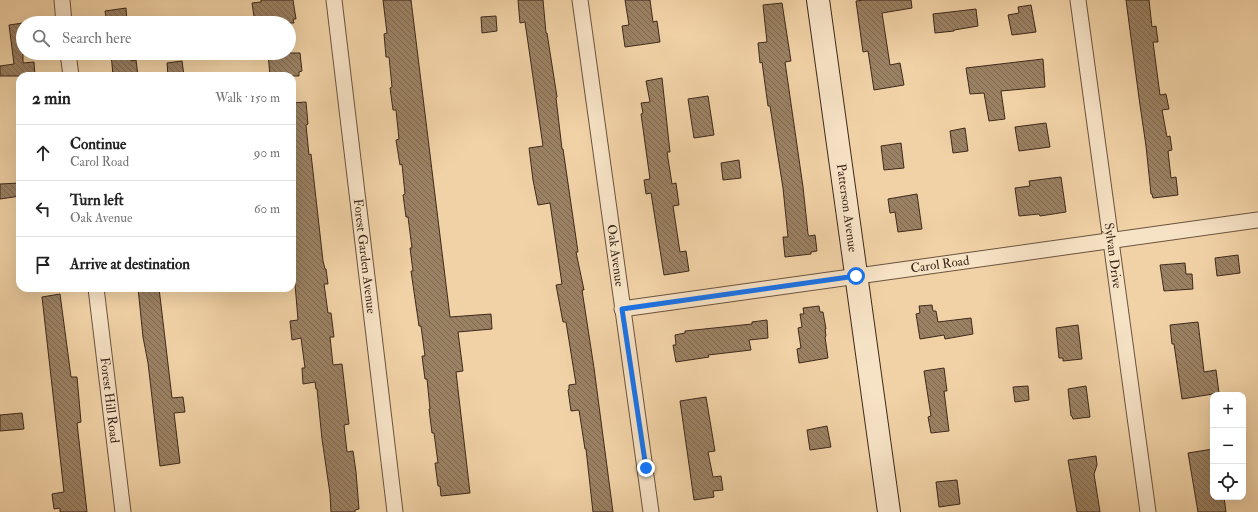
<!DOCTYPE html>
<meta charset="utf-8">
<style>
:root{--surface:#fff;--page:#f6f6f6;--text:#222;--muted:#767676;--line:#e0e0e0}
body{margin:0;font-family:"IM FELL Double Pica",serif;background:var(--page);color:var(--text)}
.controls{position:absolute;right:12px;bottom:12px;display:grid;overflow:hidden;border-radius:8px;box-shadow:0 4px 16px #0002}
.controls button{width:36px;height:36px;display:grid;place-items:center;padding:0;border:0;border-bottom:1px solid var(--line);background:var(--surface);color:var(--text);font:20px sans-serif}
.stop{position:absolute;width:12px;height:12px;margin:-9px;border:3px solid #1a73e8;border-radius:50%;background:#fff}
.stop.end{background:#1a73e8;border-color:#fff;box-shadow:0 1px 4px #0008}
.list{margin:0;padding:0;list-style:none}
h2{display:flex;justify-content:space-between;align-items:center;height:52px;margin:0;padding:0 16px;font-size:17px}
h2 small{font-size:13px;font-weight:400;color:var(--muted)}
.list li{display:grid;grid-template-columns:26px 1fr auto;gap:12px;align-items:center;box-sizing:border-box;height:56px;padding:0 16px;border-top:1px solid var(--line)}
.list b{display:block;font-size:15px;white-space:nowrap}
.list p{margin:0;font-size:13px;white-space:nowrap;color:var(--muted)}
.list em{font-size:13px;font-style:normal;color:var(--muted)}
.icon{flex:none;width:22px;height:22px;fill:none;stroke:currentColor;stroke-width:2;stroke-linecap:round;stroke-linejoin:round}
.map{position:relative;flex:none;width:1258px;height:512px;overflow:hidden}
.search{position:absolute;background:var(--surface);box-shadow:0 4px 16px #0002;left:16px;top:16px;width:280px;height:44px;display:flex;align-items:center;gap:10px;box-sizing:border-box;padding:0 14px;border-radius:22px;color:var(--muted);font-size:15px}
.panel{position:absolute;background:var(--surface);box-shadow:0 4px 16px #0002;left:16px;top:72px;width:280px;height:220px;border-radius:12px}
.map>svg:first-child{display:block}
</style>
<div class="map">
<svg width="1258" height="512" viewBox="0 0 1258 512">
<defs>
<pattern id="building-back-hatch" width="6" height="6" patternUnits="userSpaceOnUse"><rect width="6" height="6" fill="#9b8163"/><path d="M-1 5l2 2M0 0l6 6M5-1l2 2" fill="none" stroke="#806a51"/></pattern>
</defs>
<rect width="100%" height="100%" fill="#f1d2a6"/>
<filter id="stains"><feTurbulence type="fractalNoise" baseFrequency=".005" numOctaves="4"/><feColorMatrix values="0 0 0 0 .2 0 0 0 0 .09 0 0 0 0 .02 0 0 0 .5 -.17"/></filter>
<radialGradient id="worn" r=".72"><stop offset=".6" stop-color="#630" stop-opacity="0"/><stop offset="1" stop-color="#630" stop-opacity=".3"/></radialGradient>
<g fill="url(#building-back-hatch)" stroke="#3e291b">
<polygon points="261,0 293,0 296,19 293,19 294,23 255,23 252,3 261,2"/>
<polygon points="383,0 411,0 450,317 491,314 492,329 458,332 463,371 456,372 470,493 441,496 440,486 438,486 435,463 438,463 434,433 432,433 429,409 430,409 427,379 425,379 422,356 425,356 421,326 419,326 411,271 413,271 410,248 412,248 408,217 406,217 403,195 405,194 402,164 400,165 396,140 399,139 396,110 393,110 390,88 392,87 389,57 386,57 384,34 387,33"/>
<polygon points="518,0 543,0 546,33 547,33 557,97 556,98 562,149 563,149 578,252 576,252 584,290 582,290 594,368 613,512 593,512 586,449 585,449 579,410 571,411 568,390 569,389 569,385 576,384 566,322 563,322 556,285 562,284 550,203 538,205 533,180 529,148 543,146 525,22 520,23"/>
<polygon points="625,0 650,0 653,22 657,21 660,42 625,47 622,26 629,25"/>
<polygon points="864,0 911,0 912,8 882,13 890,65 900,63 904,85 874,90 868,51 863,52 856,1"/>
<polygon points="1126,0 1149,0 1152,27 1156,26 1158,42 1153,42 1160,95 1166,94 1169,109 1162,110 1167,137 1170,136 1172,150 1168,151 1171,178 1176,177 1178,195 1153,198 1152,194 1151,194 1146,146 1139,98"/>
<polygon points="782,3 791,61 785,62 803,187 808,234 809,236 815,235 817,251 811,252 811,254 785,257 783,237 788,237 783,188 770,106 768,106 762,62 760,63 758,43 767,42 763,5"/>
<polygon points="1031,5 1036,32 1012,35 1008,15 1019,13 1018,7"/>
<polygon points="126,8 127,23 107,23 105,11"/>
<polygon points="976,9 978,26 954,30 954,31 935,33 933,14"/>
<polygon points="496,16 497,31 482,33 481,17"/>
<polygon points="23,23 23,63 34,62 35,76 0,76 0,66 14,64 9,25"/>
<polygon points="111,53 131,53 131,61 136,60 138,76 113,76"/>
<polygon points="268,53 300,53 302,71 299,72 299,76 270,76"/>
<polygon points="1043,59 1045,87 1001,91 1005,119 989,121 984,93 970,94 966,68"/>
<polygon points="182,61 184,76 168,76 167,63"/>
<polygon points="662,78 670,152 667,152 672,184 676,183 679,205 673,206 680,252 686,251 689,271 664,275 651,193 646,194 644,180 650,179 641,114 643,113 641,103 650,102 646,81"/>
<polygon points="708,96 714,135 694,138 688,99"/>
<polygon points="306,102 308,124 306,125 309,155 311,154 323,261 325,269 326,269 328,284 324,284 328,313 331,313 334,337 330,337 333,365 342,364 349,424 344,425 347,452 353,451 356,472 359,509 355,510 355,512 331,512 330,494 322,439 317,389 316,389 315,382 303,384 302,368 305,368 301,338 292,340 290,321 298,320 295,284 292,285 292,103"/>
<polygon points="1046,123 1050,147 1019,151 1015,127"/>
<polygon points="965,128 968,151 953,153 950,131"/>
<polygon points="901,143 904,168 884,170 881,146"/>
<polygon points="739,160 741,178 723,180 721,163"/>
<polygon points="1061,177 1066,212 1040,216 1039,214 1019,216 1015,188 1030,186 1029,181"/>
<polygon points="20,183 20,196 0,199 0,184"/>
<polygon points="917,194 922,229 898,232 895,212 890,213 888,199"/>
<polygon points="1238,255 1240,273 1217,276 1215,258"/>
<polygon points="1185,263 1186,274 1192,274 1193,289 1164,291 1160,265"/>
<polygon points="138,288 159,288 172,398 183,397 185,412 174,413 180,463 160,466 148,363 143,337"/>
<polygon points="60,294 71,377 77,377 81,422 77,423 87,512 60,512 60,508 54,509 52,494 64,492 42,297"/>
<polygon points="932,305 933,311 936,311 938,322 971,318 973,334 945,339 944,335 920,339 916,314 920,313 919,306"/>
<polygon points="819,306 820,312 823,312 826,329 825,329 826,336 825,337 828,358 799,363 797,349 801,348 798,328 802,327 800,314 804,314 803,308"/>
<polygon points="767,320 768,338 749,340 751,350 708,355 709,357 676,362 673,345 676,345 675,335 685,333 685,331 752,324 752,322"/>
<polygon points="1198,322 1204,372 1216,370 1219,393 1182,399 1174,344 1172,344 1170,325"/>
<polygon points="1078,325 1082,359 1063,361 1063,358 1059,358 1056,328"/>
<polygon points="944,368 947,391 944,391 949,431 931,433 928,417 931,416 924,371"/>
<polygon points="1028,386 1029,400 1015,402 1013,387"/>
<polygon points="1086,386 1090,417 1073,419 1072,416 1071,416 1068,389"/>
<polygon points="706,397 715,451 708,452 713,477 721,476 723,490 713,491 714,497 694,500 680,401"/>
<polygon points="22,413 24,429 0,431 0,415"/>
<polygon points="827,426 831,447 810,450 807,430"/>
<polygon points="1213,449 1213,497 1224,497 1226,512 1198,512 1188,453"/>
<polygon points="1096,456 1097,465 1094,474 1100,512 1077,512 1068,460"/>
<polygon points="957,480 960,504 939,507 936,482"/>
</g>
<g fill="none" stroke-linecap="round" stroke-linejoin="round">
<g stroke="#6b533e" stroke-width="17">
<g id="minor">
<polyline points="62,0 64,23"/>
<path id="s1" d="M334,0L395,512"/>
<path id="s2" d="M580,0L651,512"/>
<path id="s3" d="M1078,0L1148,512"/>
<polyline points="68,53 71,76"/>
<path id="s4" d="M96,288L123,512"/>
<path id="s5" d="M622,309L1258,220"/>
</g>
</g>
<g stroke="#3e291b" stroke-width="24">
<g id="secondary">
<path id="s6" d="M818,0L889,512"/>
</g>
</g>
<use href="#minor" stroke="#f6e2c5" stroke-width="15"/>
<use href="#secondary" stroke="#f6e2c5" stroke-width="22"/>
</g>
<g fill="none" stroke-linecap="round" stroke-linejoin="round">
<polyline stroke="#1a73e8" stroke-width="5" points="646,468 622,309 856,276"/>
</g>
<g text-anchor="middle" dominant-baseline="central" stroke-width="3.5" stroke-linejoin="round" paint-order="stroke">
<g font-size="13" fill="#3e291b" stroke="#f6e2c5">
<text stroke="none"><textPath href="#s6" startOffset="210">Patterson Avenue</textPath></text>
<text stroke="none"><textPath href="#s1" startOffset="258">Forest Garden Avenue</textPath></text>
<text stroke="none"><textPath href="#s2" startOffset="258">Oak Avenue</textPath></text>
<text stroke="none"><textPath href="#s3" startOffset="258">Sylvan Drive</textPath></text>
<text stroke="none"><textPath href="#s5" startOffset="321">Carol Road</textPath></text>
<text stroke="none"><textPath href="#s4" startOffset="113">Forest Hill Road</textPath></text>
</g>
</g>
<rect width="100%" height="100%" filter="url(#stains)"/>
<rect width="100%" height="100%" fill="url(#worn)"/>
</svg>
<div class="controls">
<button>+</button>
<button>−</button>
<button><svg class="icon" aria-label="locate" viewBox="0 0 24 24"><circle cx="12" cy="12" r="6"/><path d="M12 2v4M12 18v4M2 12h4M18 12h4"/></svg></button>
</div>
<div class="stop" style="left:856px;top:276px"></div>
<div class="stop end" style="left:646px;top:468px"></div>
<div class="search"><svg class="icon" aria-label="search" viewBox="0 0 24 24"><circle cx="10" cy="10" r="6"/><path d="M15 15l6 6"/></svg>Search here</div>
<section class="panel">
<h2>2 min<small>Walk · 150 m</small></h2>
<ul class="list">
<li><svg class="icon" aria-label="ahead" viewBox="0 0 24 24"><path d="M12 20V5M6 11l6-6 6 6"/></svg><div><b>Continue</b><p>Carol Road</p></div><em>90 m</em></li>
<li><svg class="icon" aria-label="left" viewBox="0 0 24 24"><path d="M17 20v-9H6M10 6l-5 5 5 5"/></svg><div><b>Turn left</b><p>Oak Avenue</p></div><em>60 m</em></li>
<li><svg class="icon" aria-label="arrive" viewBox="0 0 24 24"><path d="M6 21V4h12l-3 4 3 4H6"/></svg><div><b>Arrive at destination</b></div></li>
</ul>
</section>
</div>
